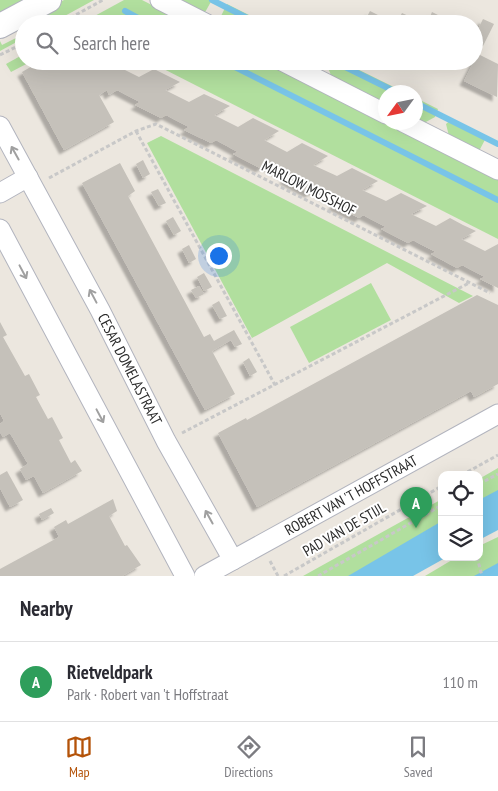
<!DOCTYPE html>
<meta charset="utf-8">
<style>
:root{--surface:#fff;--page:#f7f7f7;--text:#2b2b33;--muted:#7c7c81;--line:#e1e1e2;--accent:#b45309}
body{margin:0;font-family:"PT Sans Narrow",sans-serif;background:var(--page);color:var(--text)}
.controls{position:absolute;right:15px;bottom:15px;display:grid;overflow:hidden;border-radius:10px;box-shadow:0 5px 20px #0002}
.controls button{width:45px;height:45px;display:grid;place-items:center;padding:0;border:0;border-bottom:1px solid var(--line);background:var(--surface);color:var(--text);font:25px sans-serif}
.compass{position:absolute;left:378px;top:85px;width:45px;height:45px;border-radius:50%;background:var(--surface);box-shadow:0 5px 20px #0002;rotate:237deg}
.you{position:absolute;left:218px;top:255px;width:18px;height:18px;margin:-12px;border:4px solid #fff;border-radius:50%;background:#1a73e8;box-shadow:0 0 0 8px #1a73e833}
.badge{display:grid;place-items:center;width:32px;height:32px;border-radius:50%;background:var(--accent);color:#fff;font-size:16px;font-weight:700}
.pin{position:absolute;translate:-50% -41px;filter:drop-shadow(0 1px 2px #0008)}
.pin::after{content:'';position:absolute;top:26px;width:18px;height:15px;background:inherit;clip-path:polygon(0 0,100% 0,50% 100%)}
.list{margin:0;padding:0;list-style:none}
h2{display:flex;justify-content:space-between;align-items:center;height:65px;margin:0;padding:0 20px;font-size:21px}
h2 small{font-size:16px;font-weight:400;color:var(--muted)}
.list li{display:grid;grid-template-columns:32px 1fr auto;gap:15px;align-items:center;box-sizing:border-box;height:80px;padding:0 20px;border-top:1px solid var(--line)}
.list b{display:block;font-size:19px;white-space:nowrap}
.list p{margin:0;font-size:16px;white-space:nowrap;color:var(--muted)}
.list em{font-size:16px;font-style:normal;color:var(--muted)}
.icon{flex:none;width:28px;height:28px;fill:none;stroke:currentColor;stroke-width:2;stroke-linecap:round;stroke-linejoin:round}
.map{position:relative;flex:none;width:498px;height:576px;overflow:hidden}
.search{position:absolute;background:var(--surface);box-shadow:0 5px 20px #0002;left:15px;right:15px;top:15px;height:55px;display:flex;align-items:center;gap:12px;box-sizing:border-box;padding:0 18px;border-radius:28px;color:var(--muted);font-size:19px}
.sheet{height:145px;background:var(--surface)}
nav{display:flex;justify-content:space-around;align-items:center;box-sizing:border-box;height:70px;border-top:1px solid var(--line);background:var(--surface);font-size:14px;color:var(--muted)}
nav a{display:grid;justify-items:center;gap:2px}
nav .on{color:var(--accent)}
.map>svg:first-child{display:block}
</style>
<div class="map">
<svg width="498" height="576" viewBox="0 0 498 576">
<defs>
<filter id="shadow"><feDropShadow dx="-4.5" dy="4.5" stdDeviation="1" flood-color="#0004"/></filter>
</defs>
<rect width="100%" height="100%" fill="#ece7df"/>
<g fill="#b1df9e">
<polygon points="0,0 32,0 0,17"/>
<polygon points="64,0 94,0 50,24 41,24 47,21 42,12"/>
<polygon points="124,0 142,0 189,24 80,24"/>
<polygon points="176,0 212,0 204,14"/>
<polygon points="227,4 267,24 226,24 219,20"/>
<polygon points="24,34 24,38 0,51 0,41 2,45"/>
<polygon points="24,54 24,61 32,61 11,72 6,64"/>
<polygon points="148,61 264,61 498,179 498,239"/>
<polygon points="329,61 341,61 404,92 386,92 385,104 332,78 327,65"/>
<polygon points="416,98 438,109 435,117 424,123 416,119"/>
<polygon points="452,119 487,136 479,151 449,136 446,124"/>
<polygon points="161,136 473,296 459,303 387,263 252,338 147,143"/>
<polygon points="371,283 391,320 309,363 290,327"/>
<polygon points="498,468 498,576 303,576 442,499 442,557 479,557 479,479"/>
</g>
<g fill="#78c4e8">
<polygon points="498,490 498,534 479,544 479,500"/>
<polygon points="442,521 442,557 454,557 420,576 348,576"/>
<polygon points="498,563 498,576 474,576"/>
</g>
<g fill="#ece7df">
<polygon points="498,530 498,537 479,546 479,540"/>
<polygon points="447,557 457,557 425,576 413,576"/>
</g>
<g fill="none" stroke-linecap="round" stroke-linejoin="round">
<g stroke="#78c4e8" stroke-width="6">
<polyline points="212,0 259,24"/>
<polyline points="125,11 149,24"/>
<polyline points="223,61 498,200"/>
<polyline points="333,61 396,92"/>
<polyline points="416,103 498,144"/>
</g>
</g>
<g fill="#c5c1ba" filter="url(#shadow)">
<polygon points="370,11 396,24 363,24"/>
<polygon points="432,12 456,24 427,24"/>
<polygon points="402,13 415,19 412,24 396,24"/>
<polygon points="483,19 494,24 483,46 474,42 474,37"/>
<polygon points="478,54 498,64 497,97 464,81"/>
<polygon points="41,61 122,61 115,65 139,77 154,69 180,82 165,90 189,102 204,94 230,106 214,115 238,127 253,118 279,131 264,140 287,152 302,143 328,156 313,165 337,176 352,168 378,181 362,190 386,201 401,193 427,206 411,214 436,226 450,218 463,225 476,231 461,239 485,251 498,244 498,288 480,279 485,277 462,265 457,268 431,254 436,252 424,246 413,240 408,243 381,229 386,227 363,215 359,218 332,205 337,202 325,196 314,190 309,193 283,179 288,177 265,165 260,168 233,154 238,152 216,140 211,143 184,130 189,127 166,115 161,118 135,105 140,102 117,90 109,95 107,90 99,95 114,122 64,150 22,72"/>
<polygon points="143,160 150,174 143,178 136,164"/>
<polygon points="120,163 135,191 128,196 204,337 210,334 214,341 234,330 242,344 235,347 231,340 212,351 235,394 205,410 82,183"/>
<polygon points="158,189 166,203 159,206 151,192"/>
<polygon points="173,217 181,231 174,235 166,221"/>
<polygon points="189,245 196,259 189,263 182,249"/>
<polygon points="204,273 212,287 204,291 197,277"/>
<polygon points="199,286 204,294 196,298 191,290"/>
<polygon points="477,295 498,305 498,384 474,397 471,391 257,507 218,433 246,418 247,420"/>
<polygon points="219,301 227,316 220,319 212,305"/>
<polygon points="0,322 7,335 3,337 25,376 29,374 40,395 36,397 48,419 52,417 63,438 59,440 71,463 75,460 82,471 43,493 34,476 26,480 20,469 28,464 10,433 3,437 0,432 0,424 4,421 0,413"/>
<polygon points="249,358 257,372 250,376 243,362"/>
<polygon points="7,471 23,500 10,507 0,488 0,475"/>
<polygon points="113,499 117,511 109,516 125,546 127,545 141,565 122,576 0,576 0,569 59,537 54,527 66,520 68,524"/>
<polygon points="51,508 54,513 42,520 39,514"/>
</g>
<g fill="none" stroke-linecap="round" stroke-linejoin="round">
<g stroke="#b2b4be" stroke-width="21">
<g id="minor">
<polyline points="160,0 207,24"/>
<polyline points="282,61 386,114"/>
<polyline points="403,122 498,170"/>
<polyline points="0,126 100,310 166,441 233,560"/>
<polyline points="0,193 28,177"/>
<polyline points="0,229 185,576"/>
<polyline points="204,576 498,414"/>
</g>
</g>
<g stroke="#b2b4be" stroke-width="26">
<polyline id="tertiary" points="0,26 49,0"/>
</g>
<g stroke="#c8c8c8" stroke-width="3" stroke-dasharray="4 2.5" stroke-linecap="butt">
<polyline points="59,24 103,0"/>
<polyline points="0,55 24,43"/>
<polyline points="136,131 275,385"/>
<polyline points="49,178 136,131 156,124 490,293"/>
<polyline points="182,433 469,283"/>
<polyline points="462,475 498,455"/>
<polyline points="479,484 498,474"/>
<polyline points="477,557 482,576"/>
<polyline points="270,561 278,576"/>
<polyline points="284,576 442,486"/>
<polyline points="318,576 442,505"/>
</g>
<use href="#minor" stroke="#fff" stroke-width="19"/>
<use href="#tertiary" stroke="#fff" stroke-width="24"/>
</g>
<defs><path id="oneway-shaft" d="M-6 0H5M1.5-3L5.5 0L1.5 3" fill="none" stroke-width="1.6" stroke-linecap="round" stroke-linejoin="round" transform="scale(1.25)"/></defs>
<g stroke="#a0a0a0">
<use href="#oneway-shaft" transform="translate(15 153) rotate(-119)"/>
<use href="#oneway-shaft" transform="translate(23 272) rotate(62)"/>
<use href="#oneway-shaft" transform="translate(93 296) rotate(-118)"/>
<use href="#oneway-shaft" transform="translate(100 416) rotate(62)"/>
<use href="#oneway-shaft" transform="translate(209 517) rotate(-119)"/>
</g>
<g text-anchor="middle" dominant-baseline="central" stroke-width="4" stroke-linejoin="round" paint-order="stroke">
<g font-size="15" fill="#2b2b2b" stroke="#fff">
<text transform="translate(309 188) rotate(27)">MARLOW MOSSHOF</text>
<text transform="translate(130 369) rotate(63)">CESAR DOMELASTRAAT</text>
<text transform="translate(351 495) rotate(-29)">ROBERT VAN 'T HOFFSTRAAT</text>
<text transform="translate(344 529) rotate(-30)">PAD VAN DE STIJL</text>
</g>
</g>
</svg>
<div class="controls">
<button><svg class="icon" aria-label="locate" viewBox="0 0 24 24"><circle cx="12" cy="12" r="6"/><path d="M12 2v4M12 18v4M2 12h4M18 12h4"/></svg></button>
<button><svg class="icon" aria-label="layers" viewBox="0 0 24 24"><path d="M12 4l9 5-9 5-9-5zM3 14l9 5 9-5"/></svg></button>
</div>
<svg class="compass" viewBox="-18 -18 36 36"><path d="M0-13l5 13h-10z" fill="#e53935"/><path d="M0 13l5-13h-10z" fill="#7c7c81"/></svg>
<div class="you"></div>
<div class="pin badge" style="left:416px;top:528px;background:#2e9e5b">A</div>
<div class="search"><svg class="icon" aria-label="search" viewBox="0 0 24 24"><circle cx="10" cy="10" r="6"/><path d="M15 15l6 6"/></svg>Search here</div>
</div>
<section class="sheet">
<h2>Nearby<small></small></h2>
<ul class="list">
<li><span class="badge" style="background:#2e9e5b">A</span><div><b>Rietveldpark</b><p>Park · Robert van 't Hoffstraat</p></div><em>110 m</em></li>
</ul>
</section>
<nav>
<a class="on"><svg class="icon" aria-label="map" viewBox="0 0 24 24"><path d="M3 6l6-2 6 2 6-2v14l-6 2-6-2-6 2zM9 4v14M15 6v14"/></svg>Map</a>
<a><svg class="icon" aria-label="directions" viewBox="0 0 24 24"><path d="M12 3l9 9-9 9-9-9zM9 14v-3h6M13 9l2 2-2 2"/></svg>Directions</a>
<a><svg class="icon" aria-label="saved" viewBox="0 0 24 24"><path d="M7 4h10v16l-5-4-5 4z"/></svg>Saved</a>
</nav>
